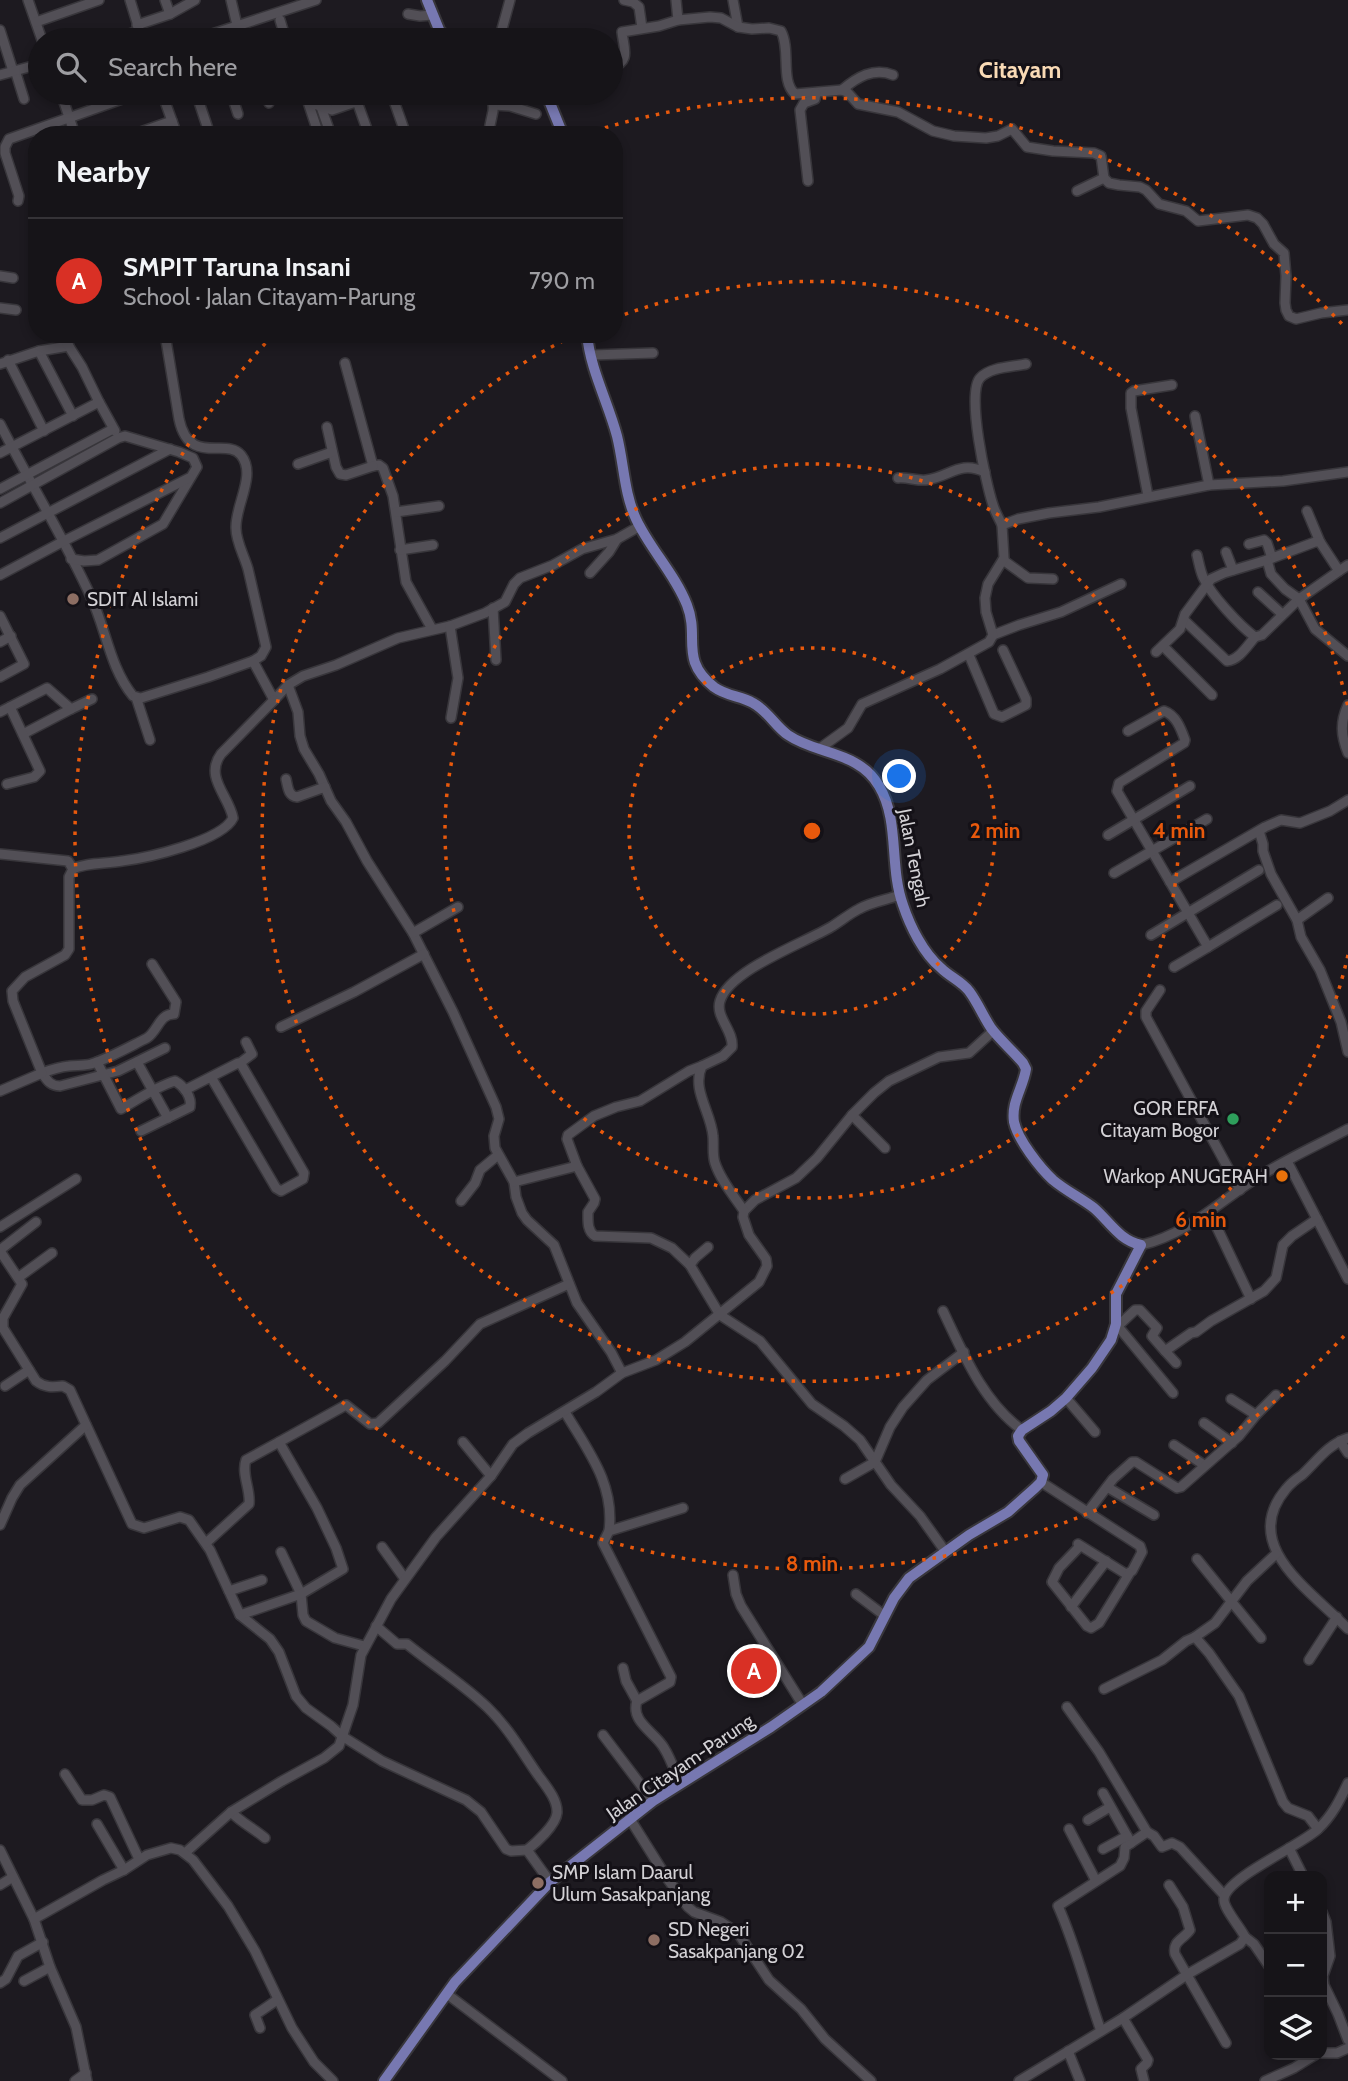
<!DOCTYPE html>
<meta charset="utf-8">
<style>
:root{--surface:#161418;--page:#1f1d21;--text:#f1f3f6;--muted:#9e9ea2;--line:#353337;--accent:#d93025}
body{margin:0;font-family:Cabin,sans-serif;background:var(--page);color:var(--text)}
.controls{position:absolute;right:21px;bottom:21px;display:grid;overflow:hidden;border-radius:14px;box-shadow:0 4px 10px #0003}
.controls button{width:63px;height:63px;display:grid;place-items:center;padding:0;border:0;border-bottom:2px solid var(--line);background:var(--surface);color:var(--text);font:35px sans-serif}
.you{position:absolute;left:900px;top:777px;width:24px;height:24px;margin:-18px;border:5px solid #fff;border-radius:50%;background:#1a73e8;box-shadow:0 0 0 10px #1a73e833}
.badge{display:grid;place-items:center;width:46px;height:46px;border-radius:50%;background:var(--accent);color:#fff;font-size:23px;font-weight:700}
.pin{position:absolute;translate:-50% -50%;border:4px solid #fff;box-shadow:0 2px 7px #0006}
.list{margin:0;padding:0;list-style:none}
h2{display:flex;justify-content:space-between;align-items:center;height:91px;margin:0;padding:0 28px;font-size:30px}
h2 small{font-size:23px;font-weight:400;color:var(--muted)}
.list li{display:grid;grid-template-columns:46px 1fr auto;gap:21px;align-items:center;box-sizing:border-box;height:126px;padding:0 28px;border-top:2px solid var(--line)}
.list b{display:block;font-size:26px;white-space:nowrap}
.list p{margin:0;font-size:23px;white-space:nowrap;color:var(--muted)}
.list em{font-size:23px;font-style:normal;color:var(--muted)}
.icon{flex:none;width:38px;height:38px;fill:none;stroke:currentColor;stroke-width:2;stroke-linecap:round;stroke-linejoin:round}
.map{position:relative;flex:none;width:1348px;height:2081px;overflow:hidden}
.search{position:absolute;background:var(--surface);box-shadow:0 4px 10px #0003;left:28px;top:28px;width:595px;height:77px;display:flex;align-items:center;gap:18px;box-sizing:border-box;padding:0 24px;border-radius:38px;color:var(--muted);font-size:26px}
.panel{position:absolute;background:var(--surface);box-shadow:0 4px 10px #0003;left:28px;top:126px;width:595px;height:217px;border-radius:28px}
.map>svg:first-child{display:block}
</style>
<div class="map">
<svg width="1348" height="2081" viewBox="0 0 1348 2081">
<rect width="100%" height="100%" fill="#1d1a20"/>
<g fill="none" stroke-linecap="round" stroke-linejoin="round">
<g stroke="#38363b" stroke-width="12">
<g id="minor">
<polyline points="28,0 42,40"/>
<polyline points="130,0 139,29"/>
<polyline points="165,0 170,14"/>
<polyline points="231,0 237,25"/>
<polyline points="624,0 633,2 639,7 642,28"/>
<polyline points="676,0 678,20"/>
<polyline points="733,0 738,27"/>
<polyline points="408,14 420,16 432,15"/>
<polyline points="280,20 286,40"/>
<polyline points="36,22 99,0"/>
<polyline points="137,25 170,14 195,0"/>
<polyline points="0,30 13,71"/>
<polyline points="109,40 139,31 143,40"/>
<polyline points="194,40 316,0"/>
<polyline points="499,40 510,0"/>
<path d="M611,68C631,61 624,50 622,32L659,26L678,20L710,17L721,18L738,27L752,29L769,28L781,31C791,50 780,81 795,94L842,90L847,92L858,104L898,112L933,131L954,136L986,138L998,136L1012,129L1027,147L1053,151L1094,153L1101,156L1104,178L1109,183L1119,185L1140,187L1146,190L1159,204L1186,211L1198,221L1248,215L1257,218L1263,224L1274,244L1284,253L1286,276L1285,303L1286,310L1289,316L1296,319L1321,313L1348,310"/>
<polyline points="15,70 24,99"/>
<polyline points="0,75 40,64"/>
<path d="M842,90C857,77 874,67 893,75"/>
<polyline points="61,93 75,135"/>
<polyline points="162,93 177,135"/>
<polyline points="196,93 210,135"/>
<polyline points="231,93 238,114"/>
<polyline points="265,93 269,103"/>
<polyline points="305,93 319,135"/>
<polyline points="316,93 331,135"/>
<polyline points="354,93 369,135"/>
<polyline points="390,93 393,98 406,135"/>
<polyline points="308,102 332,110 382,93"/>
<polyline points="493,105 510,106 536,114"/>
<polyline points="132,135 172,121"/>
<polyline points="488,135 493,111 494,93"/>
<polyline points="808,181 800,110 804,103 815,99 816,93"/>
<polyline points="1077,191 1104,178"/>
<polyline points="18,201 19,196 5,153 5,147 9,139 139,93"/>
<polyline points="0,276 13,278"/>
<polyline points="0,308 16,310"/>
<path d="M165,334L179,419C189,467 227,437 241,455C257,475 235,505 236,528C236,542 244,555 248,569C254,595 260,621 266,647L261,656L253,661"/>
<polyline points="39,351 73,416"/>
<polyline points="592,355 653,353"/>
<polyline points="8,360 44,431"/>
<polyline points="345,363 373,466 379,465 383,468 393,496 406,582 432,629"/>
<polyline points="0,364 39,351 69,346"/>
<polyline points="99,402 115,431"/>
<polyline points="1195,416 1209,485"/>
<path d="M0,424C29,481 64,538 91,597C106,629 110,668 133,696L141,698L208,677L253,661L274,700L288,685L303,676L336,665L398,638L450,626L485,613L505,602L514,584L520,578L553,565L582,549L617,539L640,526"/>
<polyline points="327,427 336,467 340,474 346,475 373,466"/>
<polyline points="0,453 99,402 82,367 61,334"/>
<polyline points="298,464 332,452"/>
<path d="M898,478C907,477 917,481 926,480C950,477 959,460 985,472"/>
<polyline points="0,489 113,429"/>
<polyline points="1148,496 1131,408 1131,393 1134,391 1172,385"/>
<polyline points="0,503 118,438 125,436 179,452 193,458 197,467 163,524 98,560 84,561 71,559"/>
<polyline points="1307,511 1320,542"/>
<polyline points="396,512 439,506"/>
<path d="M1002,525C999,518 995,512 993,505C986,484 966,393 980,378C990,367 1011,367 1026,364"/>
<polyline points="0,538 170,449"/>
<polyline points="1249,544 1264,540 1267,543 1272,558"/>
<polyline points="400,550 433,545"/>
<polyline points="1226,552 1233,570"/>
<path d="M1197,555C1199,563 1200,570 1203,577C1211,595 1239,625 1255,637L1262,635L1299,599L1339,571"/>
<polyline points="1003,560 1028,578 1053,579"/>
<polyline points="1348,565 1339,571 1320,542 1315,542 1267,560 1271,574 1285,589 1299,599 1315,629 1348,656"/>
<polyline points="590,573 609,552 617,539"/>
<polyline points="0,575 62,542 189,478"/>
<polyline points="1258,592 1282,614"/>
<polyline points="493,608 496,660"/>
<polyline points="0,616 24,664 0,677"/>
<path d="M1184,620L1227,661C1239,660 1247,646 1255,637"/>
<polyline points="450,626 458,678 451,718"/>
<polyline points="993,635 1019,625 1061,612 1121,584"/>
<polyline points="0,642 11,636"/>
<polyline points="1163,646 1212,695"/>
<polyline points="1156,652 1180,629 1185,614 1211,579 1224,573 1267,560"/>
<polyline points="969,655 994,714 1002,717 1026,705 1026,699 1003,650"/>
<polyline points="288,685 298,712 300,736 304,749 319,774 331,801 346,822 367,861 413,933 453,1012 496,1107 499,1119 494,1136 495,1148 514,1182 516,1197 522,1213 527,1220 554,1245 577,1303 611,1352 622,1373"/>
<polyline points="136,697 150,740"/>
<path d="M1348,705C1340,722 1341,736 1348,753"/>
<polyline points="0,712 47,688 71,709 92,699"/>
<path d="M1128,731L1164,711C1176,715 1181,729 1185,740L1184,743L1119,783L1117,791L1208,947L1277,905"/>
<polyline points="23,734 71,709"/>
<polyline points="819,749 848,728 862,704 940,669 989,642 993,635 986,612 985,598 988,584 1004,558 1002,525 1018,519 1049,513 1099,507 1209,485 1283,481 1348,472"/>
<path d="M286,779C288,787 288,796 297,797L325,787"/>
<polyline points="7,784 34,777 40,771 10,707"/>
<polyline points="1259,831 1263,844 1263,851 1271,874 1297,920 1301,937 1320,970 1341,1022 1348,1052"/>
<polyline points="1108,835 1190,786"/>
<polyline points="0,854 68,861 73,869"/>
<polyline points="1114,873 1207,819"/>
<polyline points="1170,882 1265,827 1281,820 1300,823 1330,811 1348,800"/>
<polyline points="1297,920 1328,898"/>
<polyline points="413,933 458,907"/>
<polyline points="1151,935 1259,870"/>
<path d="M152,964L176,1002L174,1014C159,1014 158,1031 147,1038C129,1047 110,1058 91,1064C84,1066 76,1065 69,1066C59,1067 50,1070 42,1073C47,1080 50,1086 60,1086L118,1071L165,1048"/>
<polyline points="1174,967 1208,947"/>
<polyline points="1160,990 1146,1011 1146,1017 1240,1190"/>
<polyline points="281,1027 354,992 424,954"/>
<path d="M97,1062L121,1109C139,1099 155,1087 175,1081C184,1086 192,1097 190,1107L141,1131"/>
<polyline points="137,1062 168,1118"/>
<polyline points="240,1063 252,1054 246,1042"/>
<polyline points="185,1090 238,1063 241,1064 304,1173 303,1179 281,1191 276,1188 211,1077"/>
<path d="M0,1091L42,1073L13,1001L12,991L25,977L65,955L69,949V877L73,869C87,862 106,864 122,861C147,858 222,841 233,818C229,796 204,777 221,754L274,700"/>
<polyline points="852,1115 885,1148"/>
<polyline points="1287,1161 1348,1279"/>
<path d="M577,1166L595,1199L594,1203L588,1212C588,1221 587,1231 595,1236L651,1238L672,1248L690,1265L720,1315L760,1341L812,1404L844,1426L860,1440L891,1485L920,1516L945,1551"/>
<polyline points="514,1182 577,1166 567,1139 568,1135 594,1116 616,1107 640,1101 689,1071 702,1066"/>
<polyline points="461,1201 475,1183 480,1170 498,1155"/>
<polyline points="744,1211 755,1200 796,1178 817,1158 852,1115 874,1093 889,1081 939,1057 969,1053 993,1031"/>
<polyline points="1210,1213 1251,1299"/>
<polyline points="0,1227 76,1179"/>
<path d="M1141,1245C1185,1235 1216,1205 1252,1181C1282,1161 1316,1146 1348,1129"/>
<polyline points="0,1250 36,1222"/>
<path d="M0,1251L22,1284L3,1318V1328L36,1381C45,1388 53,1387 63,1386L70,1390L132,1524L144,1528L180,1517L189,1520L210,1550L240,1615L270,1639L279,1652L296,1696L306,1708L331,1726L342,1736L382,1761L466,1800L481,1812L506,1849L511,1851L527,1850L550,1882"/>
<polyline points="690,1265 695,1258 708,1247"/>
<polyline points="19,1277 52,1253"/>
<path d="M943,1311C963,1353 983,1402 1022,1430"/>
<polyline points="1116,1324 1173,1393"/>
<polyline points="1118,1326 1135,1310 1140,1310 1157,1328 1152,1336 1165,1351"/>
<polyline points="1176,1363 1165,1351 1191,1333 1196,1332 1211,1321 1264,1291 1276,1278 1283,1245 1292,1236 1317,1219"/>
<polyline points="5,1386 29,1370"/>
<polyline points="1066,1398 1095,1432"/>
<polyline points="1231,1399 1256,1415"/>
<path d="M565,1412C588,1451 615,1484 609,1531"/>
<polyline points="1204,1423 1232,1443"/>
<path d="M1348,1438C1327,1445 1317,1461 1302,1475C1296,1479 1290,1484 1286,1489C1238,1546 1313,1592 1348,1629"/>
<polyline points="1340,1441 1348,1453"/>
<polyline points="463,1442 491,1476"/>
<polyline points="1174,1445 1204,1465"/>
<polyline points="845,1479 875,1462 890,1427 903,1407 927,1380 964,1352"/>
<polyline points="1041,1482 1140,1546 1142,1552 1132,1571 1126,1574 1078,1544"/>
<polyline points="1107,1487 1154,1515"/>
<polyline points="1087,1513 1113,1479 1132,1462 1136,1462 1177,1488 1181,1487 1239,1436 1256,1415 1276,1395"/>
<polyline points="0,1525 12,1498 20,1485 86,1425"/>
<path d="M206,1543L249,1504C251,1490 241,1474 246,1460L279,1442"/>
<polyline points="1080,1546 1059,1568 1052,1582 1087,1626 1091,1628 1099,1623 1129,1574"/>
<polyline points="382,1547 405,1579"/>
<polyline points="281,1552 301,1594 303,1615 306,1621 335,1638 364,1646"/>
<polyline points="1276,1554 1247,1581 1215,1623 1195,1637 1209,1653 1239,1696 1283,1802 1288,1808 1308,1816 1318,1829"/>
<polyline points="1197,1559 1261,1638"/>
<polyline points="733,1575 736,1594 741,1606 803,1705"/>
<polyline points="229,1591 262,1580"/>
<polyline points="856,1594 885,1616"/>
<polyline points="1071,1607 1106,1561"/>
<polyline points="240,1615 301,1594 343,1569 336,1548 317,1508 279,1442 346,1405 370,1424 378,1423 445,1361 480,1324 569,1284"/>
<path d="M376,1626L397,1644H407C433,1665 463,1684 487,1707C508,1727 522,1752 538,1775C546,1786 558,1800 557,1813C556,1825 536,1843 527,1850"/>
<polyline points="1309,1660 1337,1617"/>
<polyline points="623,1668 626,1681 637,1701"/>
<polyline points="1104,1689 1162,1660 1186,1641 1195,1637"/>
<path d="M1067,1707L1099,1752L1147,1832L1125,1847L1124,1858L1120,1866L1058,1906C1076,1946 1086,1989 1101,2031"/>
<polyline points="603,1735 653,1801"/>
<polyline points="65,1774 82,1800 92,1800 104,1795 110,1797 139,1859"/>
<path d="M680,1784C675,1772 671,1759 664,1748C655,1732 630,1722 637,1701L670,1682L671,1677L603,1543L609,1531L683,1508"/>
<polyline points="1103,1793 1131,1843"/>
<path d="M231,1812C242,1823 253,1828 265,1838"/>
<polyline points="630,1819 667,1878 688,1907 694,1912 721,1922 738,1933 769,1980 801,2009 825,2039 871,2081"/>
<polyline points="1088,1820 1110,1807"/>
<polyline points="97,1824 124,1870"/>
<polyline points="1069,1829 1096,1881"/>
<polyline points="1147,1832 1154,1836 1162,1847 1172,1843 1180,1847 1224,1895"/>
<polyline points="1289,1848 1303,1876"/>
<polyline points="1103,1849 1127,1836"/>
<polyline points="0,1850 34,1919 50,1967 76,2027 87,2081"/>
<path d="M185,1853L231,1812L282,1781L324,1758L339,1746L353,1705L361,1655L391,1599L436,1537L491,1476L513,1444L528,1433L596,1392L622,1373L656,1360L685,1342L759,1282L767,1266L766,1259L749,1235L743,1217L744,1211C734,1196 721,1181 715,1163C712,1154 714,1145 713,1136C711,1112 691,1089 702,1066L723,1056L732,1047C734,1031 715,1017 720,1001C729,970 804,943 831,927C841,921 849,914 859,909C871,902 886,900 900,895"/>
<polyline points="0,1885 13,1877"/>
<path d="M1169,1885L1183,1907L1190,1930C1184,1939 1172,1941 1175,1954L1226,2043"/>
<polyline points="1322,1912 1326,1922 1330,1956 1323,1976 1324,1985 1338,2014 1348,2040"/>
<polyline points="34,1919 103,1880 124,1870 147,1855 171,1848 180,1850 193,1860 228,1906 255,1951 292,2028 314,2062 333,2081"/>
<polyline points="1245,1937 1254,1944 1269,1966"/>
<polyline points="24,1981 50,1967"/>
<polyline points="0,1983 6,1979 18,1956 43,1942"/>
<polyline points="447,1994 562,2081"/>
<polyline points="1123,2018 1148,2060 1147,2063 1141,2069 1144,2081"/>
<polyline points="260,2028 255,2015 277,2000"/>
<polyline points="1068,2051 1080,2081"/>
<polyline points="1322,2053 1337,2053 1348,2048"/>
<polyline points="75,2081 86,2073"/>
<path d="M1019,2081L1123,2018L1188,1974L1240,1944L1245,1937C1241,1928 1223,1908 1224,1899C1225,1878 1302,1845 1318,1829C1332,1816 1340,1800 1348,1783"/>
<polyline points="1265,2081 1294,2068 1315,2055"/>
</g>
</g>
<g stroke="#38363b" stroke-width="14">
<g id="major">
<polyline points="427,0 440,32 453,40"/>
<polyline points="546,93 563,135"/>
<path d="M384,2081L455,1982L550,1882L653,1801L771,1727L821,1692L869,1647L894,1598L909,1578L969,1535L1008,1512L1035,1488L1041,1482L1043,1475L1019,1441L1018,1436L1022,1430L1051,1411L1066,1398L1092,1368L1111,1340L1116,1324V1294L1141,1245C1119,1240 1110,1222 1094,1208C1081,1198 1066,1191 1053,1180C1040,1168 1018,1140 1014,1122C1011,1102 1023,1088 1026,1069L1023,1063C1013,1051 1000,1040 991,1028C983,1016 978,1003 969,991C961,981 950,977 941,968C923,953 910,926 903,905C889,867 900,821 879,786C859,751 817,755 788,735C775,726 768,711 753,703C741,696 726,696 714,687C679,659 700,638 687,605C675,574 650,549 636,519C624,493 624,464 617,436C608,402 590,369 587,334"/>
</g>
</g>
<use href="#minor" stroke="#524f56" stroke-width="9"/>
<use href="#major" stroke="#7778b1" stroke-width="10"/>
</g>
<g fill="none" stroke="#e8590c" stroke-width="3.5" stroke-dasharray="3.5 7">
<circle cx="812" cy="831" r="183"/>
<circle cx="812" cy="831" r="367"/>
<path d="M1348 955A550 550 0 1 1 575 335M615 318A550 550 0 0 1 1348 707"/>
<path d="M1344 1336A733 733 0 0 1 272 336M585 134A733 733 0 0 1 1344 326"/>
</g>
<g fill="#8d6e63" stroke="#141117" stroke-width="2.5">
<circle cx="73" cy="599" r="7"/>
<circle cx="538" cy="1883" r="7"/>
<circle cx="654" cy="1940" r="7"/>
</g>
<circle fill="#2e9e5b" stroke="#141117" stroke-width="2.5" cx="1233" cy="1119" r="7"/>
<circle fill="#e8710a" stroke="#141117" stroke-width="2.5" cx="1282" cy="1176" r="7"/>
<g text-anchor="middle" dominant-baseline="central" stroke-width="6" stroke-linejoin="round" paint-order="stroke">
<g font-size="19" fill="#d3d1d5" stroke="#141117" text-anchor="start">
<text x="87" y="599">SDIT Al Islami</text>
<text x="1219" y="1108" text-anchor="end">GOR ERFA<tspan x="1219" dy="22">Citayam Bogor</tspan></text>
<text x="1268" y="1176" text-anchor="end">Warkop ANUGERAH</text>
<text x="552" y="1872">SMP Islam Daarul<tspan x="552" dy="22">Ulum Sasakpanjang</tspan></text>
<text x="668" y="1929">SD Negeri<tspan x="668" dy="22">Sasakpanjang 02</tspan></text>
</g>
<g font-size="19" fill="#d3d1d5" stroke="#141117">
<text transform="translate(914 858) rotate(79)">Jalan Tengah</text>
<text transform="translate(680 1767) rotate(-34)">Jalan Citayam-Parung</text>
</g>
<g font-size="23" font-weight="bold" fill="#f9dab5" stroke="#141117">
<text x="1020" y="70">Citayam</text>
</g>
</g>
<circle cx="812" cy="831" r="10" fill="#e8590c" stroke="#141117" stroke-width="3.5"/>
<g font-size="21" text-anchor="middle" font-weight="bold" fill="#e8590c" stroke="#141117" stroke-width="6" stroke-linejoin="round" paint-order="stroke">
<text x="995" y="838">2 min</text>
<text x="1179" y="838">4 min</text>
<text x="1201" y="1227">6 min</text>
<text x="812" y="1571">8 min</text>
</g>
</svg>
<div class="controls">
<button>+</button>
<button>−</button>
<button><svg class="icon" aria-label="layers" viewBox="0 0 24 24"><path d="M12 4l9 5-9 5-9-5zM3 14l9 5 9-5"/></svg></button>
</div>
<div class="you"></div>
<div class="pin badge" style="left:754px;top:1671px">A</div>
<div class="search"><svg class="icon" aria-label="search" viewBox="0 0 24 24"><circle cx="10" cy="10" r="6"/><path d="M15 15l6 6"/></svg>Search here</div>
<section class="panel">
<h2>Nearby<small></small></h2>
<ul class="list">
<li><span class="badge">A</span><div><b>SMPIT Taruna Insani</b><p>School · Jalan Citayam-Parung</p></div><em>790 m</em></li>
</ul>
</section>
</div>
